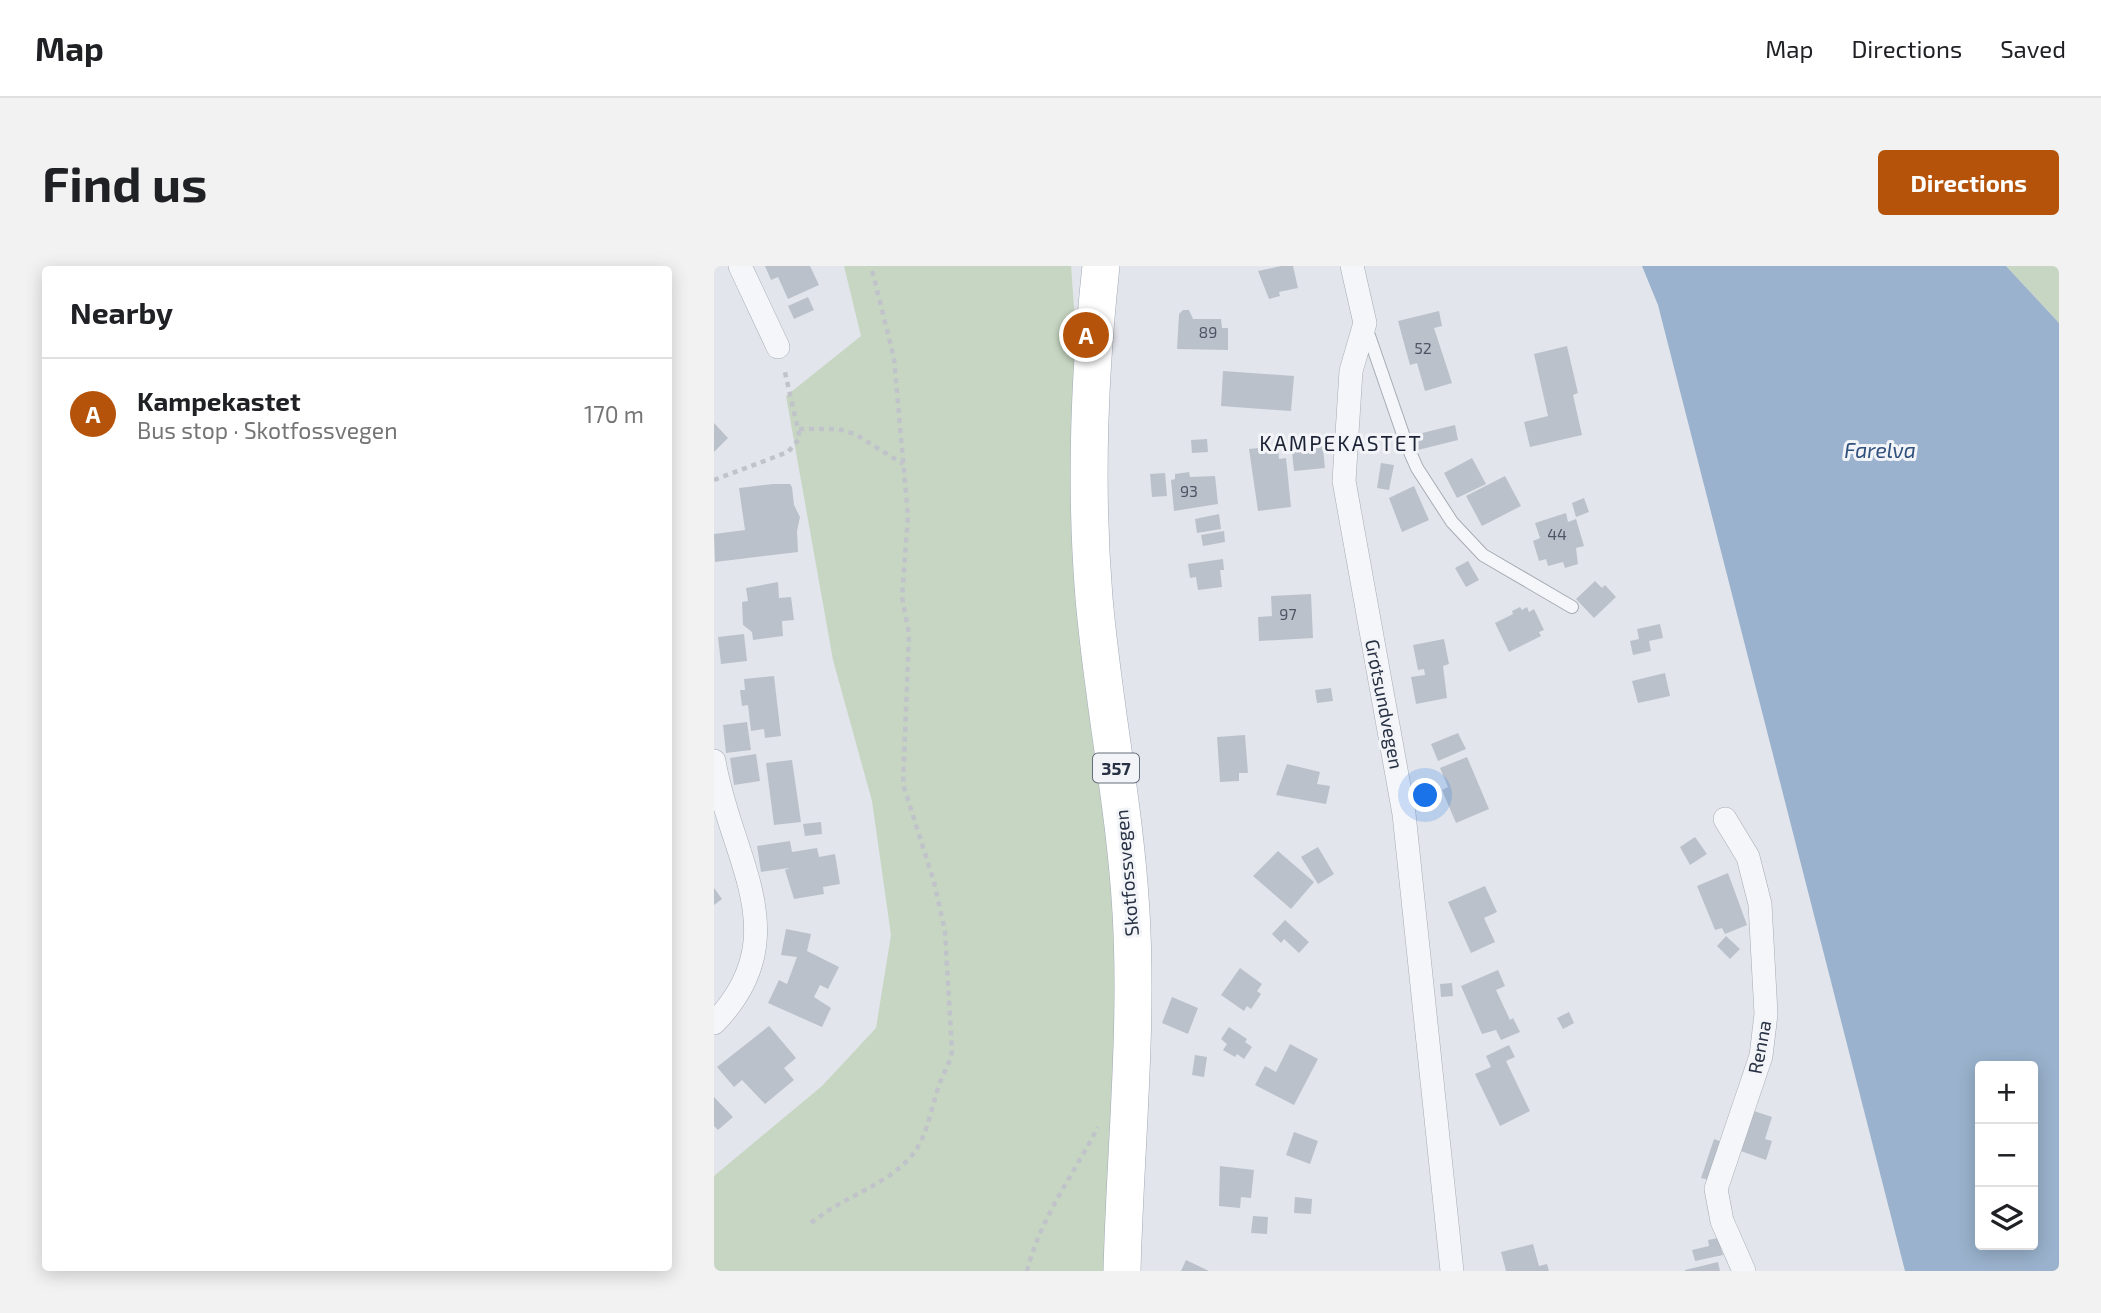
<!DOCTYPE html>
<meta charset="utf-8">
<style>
:root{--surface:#fff;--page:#f2f2f2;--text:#202124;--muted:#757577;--line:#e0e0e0;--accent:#b45309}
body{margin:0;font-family:"Exo 2",sans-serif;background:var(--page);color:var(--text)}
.controls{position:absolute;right:21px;bottom:21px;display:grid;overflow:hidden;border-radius:7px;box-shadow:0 4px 18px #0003}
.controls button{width:63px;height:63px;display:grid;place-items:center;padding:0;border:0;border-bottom:2px solid var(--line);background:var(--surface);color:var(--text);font:35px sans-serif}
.you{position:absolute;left:712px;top:530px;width:24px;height:24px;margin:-18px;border:5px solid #fff;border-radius:50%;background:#1a73e8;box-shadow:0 0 0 10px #1a73e833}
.badge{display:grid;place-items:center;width:46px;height:46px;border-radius:50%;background:var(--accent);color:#fff;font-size:23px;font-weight:700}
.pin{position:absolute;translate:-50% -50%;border:4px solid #fff;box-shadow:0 2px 7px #0006}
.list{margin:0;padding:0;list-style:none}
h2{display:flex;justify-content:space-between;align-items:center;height:91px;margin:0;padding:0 28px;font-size:30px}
h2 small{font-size:23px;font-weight:400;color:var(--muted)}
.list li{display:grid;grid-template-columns:46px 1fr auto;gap:21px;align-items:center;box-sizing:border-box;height:112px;padding:0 28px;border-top:2px solid var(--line)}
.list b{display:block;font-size:26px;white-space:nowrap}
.list p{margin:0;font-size:23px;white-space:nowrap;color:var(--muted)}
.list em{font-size:23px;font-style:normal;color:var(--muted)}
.icon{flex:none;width:38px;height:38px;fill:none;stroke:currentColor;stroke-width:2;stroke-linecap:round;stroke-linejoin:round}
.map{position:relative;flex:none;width:1345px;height:1005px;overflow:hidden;border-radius:7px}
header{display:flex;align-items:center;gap:42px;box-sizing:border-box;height:98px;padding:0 35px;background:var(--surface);border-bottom:2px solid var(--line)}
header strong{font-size:33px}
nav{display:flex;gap:38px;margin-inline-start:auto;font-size:24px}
.intro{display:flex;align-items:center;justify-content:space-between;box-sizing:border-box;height:168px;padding:0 42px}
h1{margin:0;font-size:49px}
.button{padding:18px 32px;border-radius:7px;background:var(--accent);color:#fff;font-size:24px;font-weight:700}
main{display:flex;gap:42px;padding:0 42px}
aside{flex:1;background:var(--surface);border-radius:7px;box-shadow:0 4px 18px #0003}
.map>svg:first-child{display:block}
</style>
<header>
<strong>Map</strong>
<nav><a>Map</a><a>Directions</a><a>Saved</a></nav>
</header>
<div class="intro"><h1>Find us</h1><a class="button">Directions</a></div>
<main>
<aside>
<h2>Nearby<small></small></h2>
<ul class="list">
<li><span class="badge">A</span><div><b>Kampekastet</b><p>Bus stop · Skotfossvegen</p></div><em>170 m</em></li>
</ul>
</aside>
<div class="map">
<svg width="1345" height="1005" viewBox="0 0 1345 1005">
<rect width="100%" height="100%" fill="#e2e5eb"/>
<g fill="#c7d6c2">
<polygon points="130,0 357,0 405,655 392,1005 0,1005 0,910 108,820 162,762 177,669 158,535 119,394 72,130 147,70"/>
<polygon points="1292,0 1345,0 1345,57"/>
</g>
<path fill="#9ab2cd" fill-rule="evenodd" d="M928,0H1292L1345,57V1005H1191L944,39ZM1266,800H1319V979H1266Z"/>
<g fill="#bbc1cb">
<polygon points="51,0 96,0 105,19 74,33 64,11 57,14"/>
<polygon points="567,0 579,0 584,22 565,26 566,30 555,33 544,5"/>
<polygon points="94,31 100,44 80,53 74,40"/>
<polygon points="469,44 475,44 479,53 507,53 508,62 514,62 514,84 463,83 465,48"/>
<polygon points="725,45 728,60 720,62 738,117 711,125 703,97 696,99 684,55"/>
<polygon points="853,80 864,127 859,129 868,169 816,181 810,156 834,150 820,88"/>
<polygon points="509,105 580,110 577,145 507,140"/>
<polygon points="0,157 14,172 0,186"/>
<polygon points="741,159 744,174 704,184 700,169"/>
<polygon points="493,173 494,186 478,187 477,174"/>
<polygon points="608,173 611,202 580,205 577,176"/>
<polygon points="564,180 565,193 572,192 577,241 544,245 535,183"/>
<polygon points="758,192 772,218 743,232 730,207"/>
<polygon points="667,197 680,199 675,224 663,222"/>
<polygon points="475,206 476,211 501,210 504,238 460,245 457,214 461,213 461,208"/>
<polygon points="451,207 453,230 438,231 436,208"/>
<polygon points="791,210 807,240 768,260 752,230"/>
<polygon points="59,218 76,218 78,221 80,239 86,251 83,265 84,286 1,296 0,268 31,264 25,222"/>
<polygon points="700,220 715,254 688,266 675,232"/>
<polygon points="870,232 875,246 862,251 858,237"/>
<polygon points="852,247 854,256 862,253 870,280 862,282 864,298 851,302 849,296 834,300 832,293 825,295 819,275 826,272 821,257"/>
<polygon points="505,248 507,263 483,267 481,253"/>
<polygon points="510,265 511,276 489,280 487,269"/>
<polygon points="509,293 510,304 506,304 508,321 484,324 482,311 476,312 474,298"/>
<polygon points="754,295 765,314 752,321 741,302"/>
<polygon points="881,315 888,322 891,319 902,331 880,352 862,333"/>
<polygon points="64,316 65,332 77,331 80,354 68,355 69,370 39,374 38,366 29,359 28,336 34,335 32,322"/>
<polygon points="597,328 599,372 545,375 544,351 558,350 557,330"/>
<polygon points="806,341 808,344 813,341 815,346 820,343 830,364 825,366 827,370 795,386 781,357 799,348 798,345"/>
<polygon points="946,358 949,372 935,375 937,385 919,389 916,375 925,373 923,363"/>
<polygon points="30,368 33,395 7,398 4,371"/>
<polygon points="730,373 735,398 729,400 733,432 702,438 697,411 711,409 710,403 704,404 699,379"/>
<polygon points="951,407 956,430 924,437 918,415"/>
<polygon points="60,410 67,470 51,472 50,463 37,465 34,439 28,440 26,424 31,424 30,413"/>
<polygon points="617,422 619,435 603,437 601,424"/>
<polygon points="33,456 37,484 12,487 9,459"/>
<polygon points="744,467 752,483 724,495 717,478"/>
<polygon points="531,469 534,507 525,507 525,515 506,516 503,471"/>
<polygon points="42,488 46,515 20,519 16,492"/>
<polygon points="753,491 775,543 742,557 728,524 734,521 726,502"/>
<polygon points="78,494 87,556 60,559 52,497"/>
<polygon points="573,498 606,506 603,518 616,520 612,538 562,529"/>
<polygon points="107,556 108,568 91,570 89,558"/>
<polygon points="981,571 993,588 976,599 966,581"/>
<polygon points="76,575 78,586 103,582 105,591 121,588 126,618 109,621 110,628 80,633 71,604 75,602 47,606 43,580"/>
<polygon points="604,581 620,608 604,618 587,591"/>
<polygon points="564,585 600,616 577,643 539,610"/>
<polygon points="1014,607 1033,659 1011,668 1008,662 1001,664 983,620"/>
<polygon points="771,620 783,646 770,652 781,676 757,687 734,636"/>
<polygon points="0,622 8,633 0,639"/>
<polygon points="571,654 595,676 585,687 570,673 567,677 558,668"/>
<polygon points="72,663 97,668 93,685 125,701 114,723 106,719 100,731 117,742 108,761 54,737 65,714 73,718 83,691 67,689"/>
<polygon points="1012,670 1026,683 1016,693 1003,680"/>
<polygon points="526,702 548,718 543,725 547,728 537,743 533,740 530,745 507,729"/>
<polygon points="784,704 791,720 782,724 796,754 799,752 806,766 787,774 782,764 768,768 747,720"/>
<polygon points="738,717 739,730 727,731 726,718"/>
<polygon points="458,731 484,742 474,768 448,757"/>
<polygon points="855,746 860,757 849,763 843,752"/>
<polygon points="55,760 82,792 70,802 80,814 51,838 28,814 20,821 3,801"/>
<polygon points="515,761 533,773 531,776 538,781 530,793 523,788 521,791 509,784 513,778 507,773"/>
<polygon points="576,778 604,793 580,839 541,819 551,800 562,806"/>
<polygon points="795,779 801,791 792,795 816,845 786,860 761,808 777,801 772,790"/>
<polygon points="481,789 493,791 490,811 478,809"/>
<polygon points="0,831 19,851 4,864 0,860"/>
<polygon points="1037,844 1058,851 1051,873 1058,875 1052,894 1024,884"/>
<polygon points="580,866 604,875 596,898 572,889"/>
<polygon points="1000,873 1011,877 999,915 987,912"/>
<polygon points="506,900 540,904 537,932 527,931 526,942 505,940"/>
<polygon points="581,931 598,933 597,948 580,947"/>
<polygon points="539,950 554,951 553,968 537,967"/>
<polygon points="1004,972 1009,989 981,995 978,984 995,980 994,974"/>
<polygon points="819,978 825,1000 833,998 835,1005 792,1005 787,986"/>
<polygon points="472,994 495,1005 467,1005"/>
<polygon points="1004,996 1006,1005 971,1005 971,1004"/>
</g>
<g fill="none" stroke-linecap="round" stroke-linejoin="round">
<g stroke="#a6acb6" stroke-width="14">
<polyline id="lane" points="652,61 692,177 703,202 738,256 769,289 858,341"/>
</g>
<g stroke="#a6acb6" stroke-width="24">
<g id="street">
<polyline points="26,0 64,81"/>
<polyline points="638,0 651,57 637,105 630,215 690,548 738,1005"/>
<path d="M0,495C16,592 85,671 0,757"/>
<polyline points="1011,553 1034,591 1046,638 1052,748 1047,790 1002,923 1008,955 1030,1005"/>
</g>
</g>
<g stroke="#a0a9b8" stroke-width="38">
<path id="primary" d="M387,0C375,110 371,222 380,332C389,437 411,541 417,646C424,766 411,885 408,1005"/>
</g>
<g stroke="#c0c3ca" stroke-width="4.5" stroke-dasharray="5 5" stroke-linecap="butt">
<polyline points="85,163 124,163 141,168 189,198"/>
<polyline points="0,214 74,186 86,172 70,102"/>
<path d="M97,957C120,938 145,929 170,913C213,886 211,862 225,819C229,807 236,798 238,785L231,665L220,616L189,518L195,368L188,331L194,250L180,92L157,0"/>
<path d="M313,1005C327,951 359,909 384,861"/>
</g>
<use href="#lane" stroke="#f5f6f9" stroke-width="12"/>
<use href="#street" stroke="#f5f6f9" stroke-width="23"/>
<use href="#primary" stroke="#fff" stroke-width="37"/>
</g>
<g text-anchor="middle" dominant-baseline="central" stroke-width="6" stroke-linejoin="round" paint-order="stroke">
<g font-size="16" fill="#4d5666">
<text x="494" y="65">89</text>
<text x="709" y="81">52</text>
<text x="475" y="224">93</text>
<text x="843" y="267">44</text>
<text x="574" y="347">97</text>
</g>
<rect fill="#f2f4f8" stroke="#656c7a" stroke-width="2" x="379" y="487.5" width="46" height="29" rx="5"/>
<g font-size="18" font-weight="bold" fill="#283244">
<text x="402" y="502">357</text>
</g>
<g font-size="19" fill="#283244" stroke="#f2f4f8">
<text transform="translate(671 438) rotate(79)">Grøtsundvegen</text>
<text transform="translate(412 607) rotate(-95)">Skotfossvegen</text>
<text transform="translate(1045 781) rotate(-79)">Renna</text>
</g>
<g font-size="21" letter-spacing="2" fill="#1b2335" stroke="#f2f4f8">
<text x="627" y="176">KAMPEKASTET</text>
</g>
<g font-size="21" font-style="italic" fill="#2f507c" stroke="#f2f4f8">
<text x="1166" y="183">Farelva</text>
</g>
</g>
</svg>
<div class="controls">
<button>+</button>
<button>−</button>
<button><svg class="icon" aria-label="layers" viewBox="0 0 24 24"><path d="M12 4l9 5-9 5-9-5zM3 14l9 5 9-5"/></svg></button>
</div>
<div class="you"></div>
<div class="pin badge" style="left:372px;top:69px">A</div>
</div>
</main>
